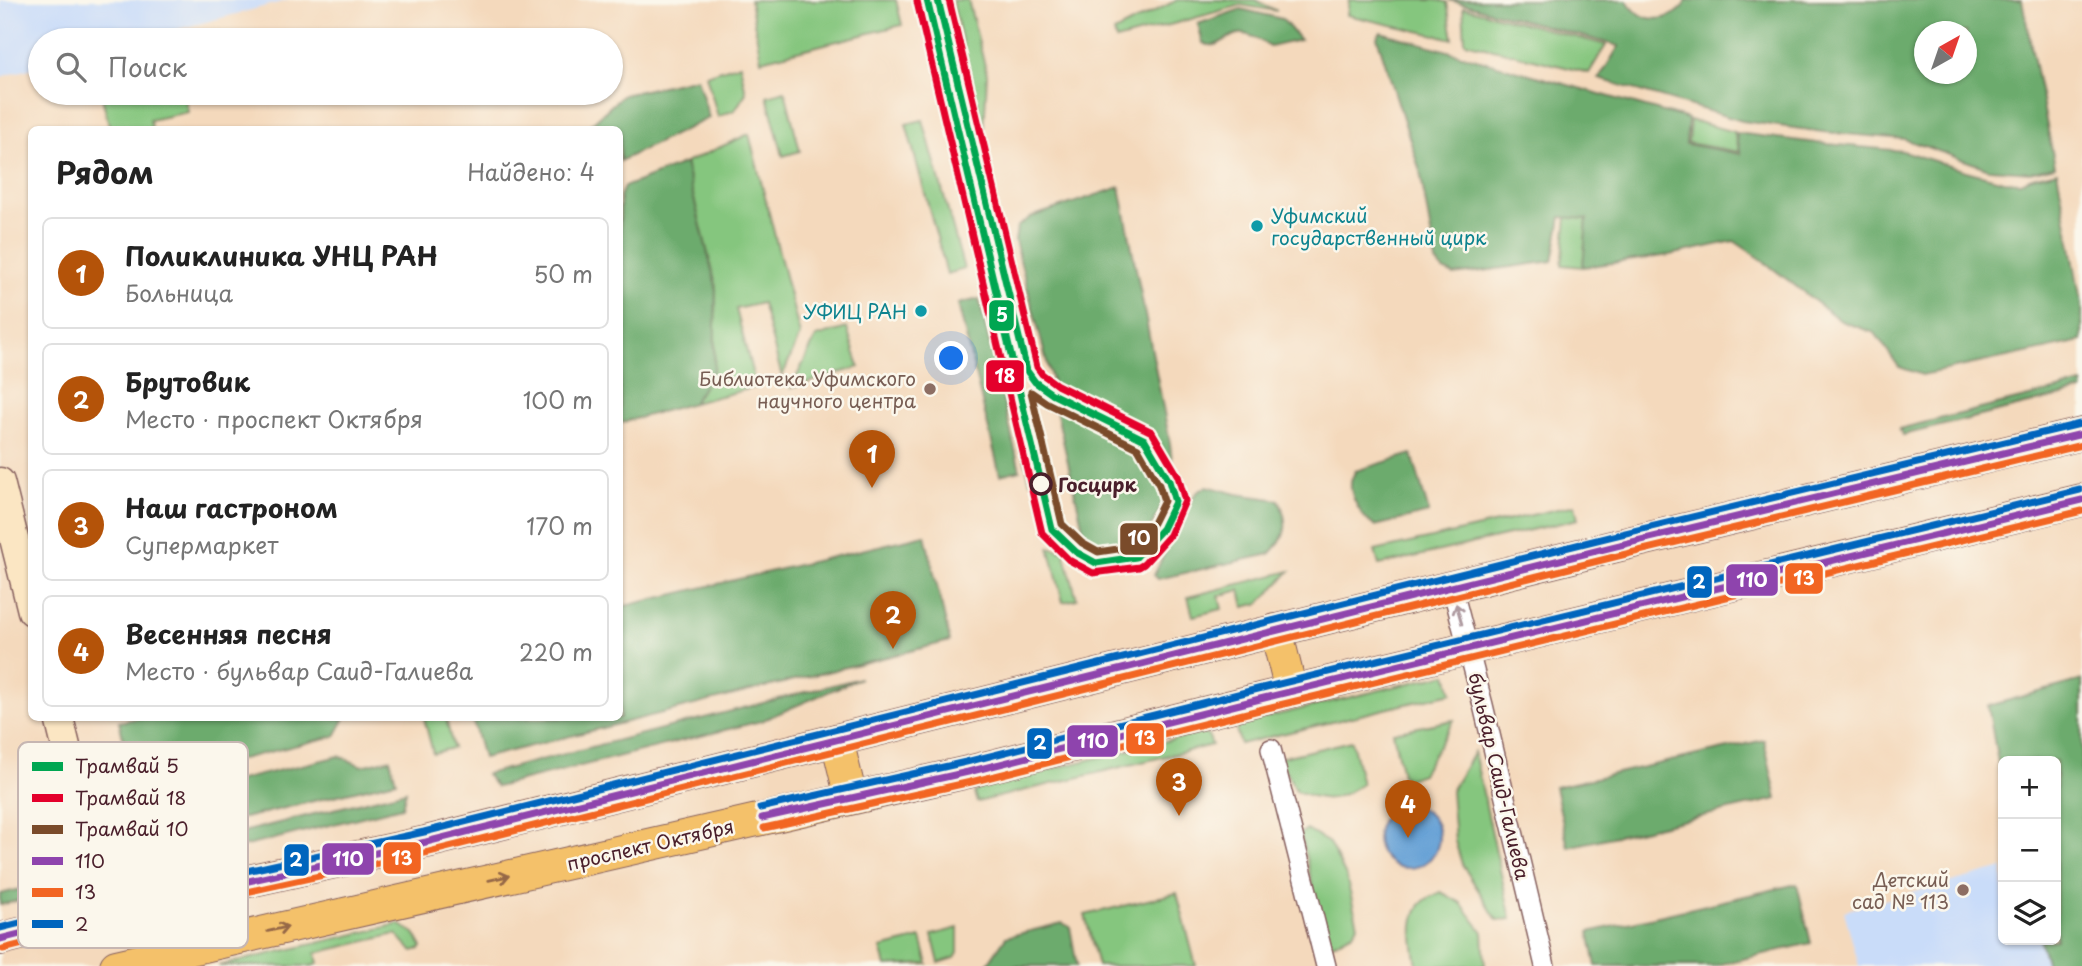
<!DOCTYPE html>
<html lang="ru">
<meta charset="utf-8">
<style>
:root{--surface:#fff;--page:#f2f2f2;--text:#222;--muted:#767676;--line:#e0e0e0;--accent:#b45309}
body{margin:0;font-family:"Playpen Sans",sans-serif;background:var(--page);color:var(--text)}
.controls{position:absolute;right:21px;bottom:21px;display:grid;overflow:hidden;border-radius:10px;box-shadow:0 2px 5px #0004}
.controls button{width:63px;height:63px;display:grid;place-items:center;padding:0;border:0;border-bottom:2px solid var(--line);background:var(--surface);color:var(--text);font:35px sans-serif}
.compass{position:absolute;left:1914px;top:21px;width:63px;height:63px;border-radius:50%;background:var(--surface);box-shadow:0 2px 5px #0004;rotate:40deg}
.you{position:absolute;left:952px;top:359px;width:24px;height:24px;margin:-18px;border:5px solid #fff;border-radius:50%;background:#1a73e8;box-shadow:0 0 0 10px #1a73e833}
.badge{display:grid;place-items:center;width:46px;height:46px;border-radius:50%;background:var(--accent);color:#fff;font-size:23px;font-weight:700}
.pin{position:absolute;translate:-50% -58px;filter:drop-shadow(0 2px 4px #0008)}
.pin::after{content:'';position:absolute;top:37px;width:24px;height:21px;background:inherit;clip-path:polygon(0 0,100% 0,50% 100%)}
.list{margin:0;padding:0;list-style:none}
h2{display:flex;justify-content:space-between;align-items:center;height:91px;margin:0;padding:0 28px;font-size:30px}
h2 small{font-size:23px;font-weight:400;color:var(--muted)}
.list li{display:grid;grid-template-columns:46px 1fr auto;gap:21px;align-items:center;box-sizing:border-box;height:112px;margin:0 14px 14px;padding:0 14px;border:2px solid var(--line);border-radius:10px}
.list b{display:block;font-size:26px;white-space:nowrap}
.list p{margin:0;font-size:23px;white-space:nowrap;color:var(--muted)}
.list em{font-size:23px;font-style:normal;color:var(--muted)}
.icon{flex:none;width:38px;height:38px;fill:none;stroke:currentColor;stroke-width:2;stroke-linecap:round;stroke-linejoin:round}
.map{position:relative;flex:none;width:2082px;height:966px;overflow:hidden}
.search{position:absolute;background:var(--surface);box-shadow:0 2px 5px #0004;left:28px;top:28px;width:595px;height:77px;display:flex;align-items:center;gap:18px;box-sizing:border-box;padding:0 24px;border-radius:38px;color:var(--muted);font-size:26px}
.panel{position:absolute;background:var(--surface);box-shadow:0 2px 5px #0004;left:28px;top:126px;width:595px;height:595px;border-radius:10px}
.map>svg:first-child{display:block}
</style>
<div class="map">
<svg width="2082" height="966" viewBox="0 0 2082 966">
<rect width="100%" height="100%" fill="#fbf7ec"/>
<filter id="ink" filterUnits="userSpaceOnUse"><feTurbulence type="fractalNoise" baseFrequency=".0143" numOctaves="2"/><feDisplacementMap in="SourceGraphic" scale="14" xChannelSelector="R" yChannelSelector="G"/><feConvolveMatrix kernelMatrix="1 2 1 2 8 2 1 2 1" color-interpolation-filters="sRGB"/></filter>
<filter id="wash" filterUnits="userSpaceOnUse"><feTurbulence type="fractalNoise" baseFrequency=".00686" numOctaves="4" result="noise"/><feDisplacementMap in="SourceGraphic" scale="28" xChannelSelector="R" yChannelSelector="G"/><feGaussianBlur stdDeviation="1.57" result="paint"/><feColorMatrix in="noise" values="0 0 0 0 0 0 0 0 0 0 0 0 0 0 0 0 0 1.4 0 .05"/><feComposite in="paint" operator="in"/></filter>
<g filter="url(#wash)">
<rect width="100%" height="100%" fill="#f4d9bc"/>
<g fill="#c9dcf9">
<polygon points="0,0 289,0 137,40 40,40 40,66 0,77"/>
<polygon points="2003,868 2003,940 2056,940 2082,966 1859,966 1844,911"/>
</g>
<g fill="#85c67e" stroke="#687254" stroke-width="2">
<polygon points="750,0 896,0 902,25 761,60"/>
<polygon points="952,0 968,0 987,74 984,131"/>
<polygon points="1177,0 1255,0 1277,11 1241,5 1116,40 1114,32"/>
<polygon points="1349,0 1435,0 1447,2 1453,39 1347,15"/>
<polygon points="1463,7 1606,45 1589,73 1465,42"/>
<polygon points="740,64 746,93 735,110 718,117 706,75"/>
<polygon points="785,91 800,151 783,156 767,96"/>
<polygon points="101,93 184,93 188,112 150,120 152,129 110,129"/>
<polygon points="923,120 964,269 947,274 906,124"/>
<polygon points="1690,120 1734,132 1740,152 1688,143"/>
<polygon points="749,134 800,335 782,377 762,303 736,309 756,387 693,403 714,369 716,286 685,163"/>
<polygon points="1567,217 1587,219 1583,267 1562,265"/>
<polygon points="847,328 859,367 791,388 816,337"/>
<polygon points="997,347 1009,364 1046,514 1042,511 1034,480 1030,481"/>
<polygon points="1575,505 1578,519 1379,565 1375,551"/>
<polygon points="1049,547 1064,551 1077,599 1063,602"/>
<polygon points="1290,571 1260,603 1244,607 1240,590 1219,596 1222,609 1193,616 1188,597"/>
<polygon points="1447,674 1452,693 1240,744 1235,725"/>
<polygon points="424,718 446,718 453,748 433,753"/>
<polygon points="1454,720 1422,774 1408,779 1402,775 1393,732"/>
<polygon points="1203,732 1209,737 1212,745 977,802 974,793 982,786"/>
<path d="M1352,741L1362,784C1332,802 1329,802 1296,791L1279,758Z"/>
<polygon points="1474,752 1511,919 1497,920 1462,864 1455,841 1451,791"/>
<polygon points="1307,830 1329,843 1346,876 1358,925 1353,933 1327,947 1300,833"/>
<path d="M1441,892L1461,903L1483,932L1485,966H1417C1414,946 1406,914 1425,900C1429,897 1436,895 1441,892Z"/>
<polygon points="1177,893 1196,966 1098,966 1085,915"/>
<path d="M399,924L414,933L422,947L420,949L413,951C407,947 402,939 396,934L316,953L318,964L311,966H218Z"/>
<polygon points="958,928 958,953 955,958 939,963 932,935"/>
<polygon points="921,938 928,964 886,966 881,948"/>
</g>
<g fill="#6cab6d" stroke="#5b654c" stroke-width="2" fill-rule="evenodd">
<path d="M1449,0H1627C1640,26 1674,24 1687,0H2022L2055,166L2031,172L1989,169L1904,139L1823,132L1742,121L1599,79L1619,46ZM1924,32H1966V74H1924Z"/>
<path d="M1241,9L1282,19L1300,40L1270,47C1262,42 1255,36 1245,34C1228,31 1220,52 1203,43L1198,24Z"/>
<polygon points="1381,32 1688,119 1686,144 1741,154 1736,133 1817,143 1903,151 1966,171 2004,181 2020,182 2032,177 2057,171 2082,306 2082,341 1922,375 1899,367 1875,333 1841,321 1758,257 1734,241 1670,255 1583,267 1587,219 1561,217 1553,261 1454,275 1443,270 1436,262 1420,171 1377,37"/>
<polygon points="697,78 709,118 620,161 620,130 587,129 591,124 623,95"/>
<polygon points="685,163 716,286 714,369 693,403 620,423 620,196 624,187"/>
<polygon points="1120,187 1170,443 1174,479 1146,432 1053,385 1015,241 1017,227 1031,217"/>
<polygon points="979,299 1020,470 1000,475 958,304"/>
<polygon points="2082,384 2082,391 1903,435 1899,429"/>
<path d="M1054,401C1073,411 1092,421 1112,431C1121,436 1133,440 1140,447C1148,456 1158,467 1162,478C1171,502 1148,541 1124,549C1111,553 1100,549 1087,546Z"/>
<path d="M1412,454L1429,513L1375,526C1363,520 1349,496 1351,482C1352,478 1354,475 1355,471Z"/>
<path d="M1207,486L1237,494L1279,500C1289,524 1288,536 1270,554L1158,579L1154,575L1189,503L1196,493Z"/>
<polygon points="925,535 950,641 483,758 472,718 620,718 620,607"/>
<polygon points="860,678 761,721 496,787 486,774"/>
<polygon points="2082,680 2082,966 2047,966 2040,940 2056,940 2056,761 2003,761 2003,791 1988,706"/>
<polygon points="139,718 345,718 335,736 135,785 119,722"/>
<polygon points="1764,740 1777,799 1568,847 1555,787"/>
<polygon points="339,756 362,766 390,759 396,781 149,841 140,804"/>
<polygon points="406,791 402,807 138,873 127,861"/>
<polygon points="73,876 75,887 0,905 0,894"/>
<polygon points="1797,884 1811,943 1713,966 1596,966 1589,932"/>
<polygon points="1062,923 1070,927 1077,966 986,966 1006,937"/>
</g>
<circle fill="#66a1d6" stroke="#586080" stroke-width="2" cx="1408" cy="837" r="31"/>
</g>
<g filter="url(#ink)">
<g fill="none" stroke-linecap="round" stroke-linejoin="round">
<g stroke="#86605e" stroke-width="22">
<g id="street">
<polyline points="1452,587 1483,705 1545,966"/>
<polyline points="1271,749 1326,966"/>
</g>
</g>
<g stroke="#86605e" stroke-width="31">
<g id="secondary">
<polyline points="0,482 32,611"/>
<polyline points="59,718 107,912"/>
</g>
</g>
<g stroke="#86605e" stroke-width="34">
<g id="primary">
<polyline points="1276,630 1291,691"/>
<polyline points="837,740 851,798"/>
<polyline points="0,939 107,912 426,842 1616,546 2082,434"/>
<polyline points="116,966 968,772 1260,699 2082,500"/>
</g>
</g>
<use href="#street" stroke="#fff" stroke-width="19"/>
<use href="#secondary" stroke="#fbe6c3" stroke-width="28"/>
<use href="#primary" stroke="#f4c16a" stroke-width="32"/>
<polyline stroke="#4a1f2b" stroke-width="2" points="945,74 944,123 968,218 989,257"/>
<g stroke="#fbf7ec" stroke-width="12">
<g id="bus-1">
<polyline points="762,818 968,772 1260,699 2082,500"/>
<polyline points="0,939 107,912 426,842 1616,546 2082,434"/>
</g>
</g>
<g stroke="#fbf7ec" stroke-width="12">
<g id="bus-2">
<polyline points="764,828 971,782 1263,709 2082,511"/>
<polyline points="3,949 109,922 429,852 1618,556 2082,445"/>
</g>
</g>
<g stroke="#fbf7ec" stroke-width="12">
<g id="bus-3">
<polyline points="760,808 966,762 1258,689 2080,490"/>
<polyline points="0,928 105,902 424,832 1613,536 2080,424"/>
</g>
</g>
<use href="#bus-1" stroke="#8e44ad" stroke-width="7"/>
<use href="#bus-2" stroke="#f26522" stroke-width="7"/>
<use href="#bus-3" stroke="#0065bd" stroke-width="7"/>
<g stroke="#fbf7ec" stroke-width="12">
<polyline id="tram-1" points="927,0 1052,529 1076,552 1096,563 1136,557 1162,529 1175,502 1169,481 1145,440 1052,394 1035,382 1027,371 938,0"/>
</g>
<g stroke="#fbf7ec" stroke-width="12">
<polyline id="tram-2" points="917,2 1042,533 1069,560 1093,573 1139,567 1144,564 1170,535 1185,501 1178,476 1152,432 1057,385 1042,374 1037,367 949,0"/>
</g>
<g stroke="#fbf7ec" stroke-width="12">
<polygon id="tram-3" points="1031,392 1047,403 1138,448 1159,485 1164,501 1153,523 1131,547 1098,552 1082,543 1062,524"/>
</g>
<use href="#tram-1" stroke="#00a651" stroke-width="7"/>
<use href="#tram-2" stroke="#e4002b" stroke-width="7"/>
<use href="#tram-3" stroke="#7a4b2a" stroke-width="7"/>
</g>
<defs><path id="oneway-shaft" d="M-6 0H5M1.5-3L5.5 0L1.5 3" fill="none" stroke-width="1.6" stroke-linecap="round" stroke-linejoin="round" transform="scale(1.75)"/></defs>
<use stroke="#ae9aa0" href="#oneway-shaft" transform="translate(1459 614) rotate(-106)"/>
<g stroke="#966847">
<use href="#oneway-shaft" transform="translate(499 878) rotate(-13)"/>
<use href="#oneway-shaft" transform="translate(278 929) rotate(-13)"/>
</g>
</g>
<g fill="#0f9aa8" stroke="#fbf7ec" stroke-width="2.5">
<circle cx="1257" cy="226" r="7"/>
<circle cx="921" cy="311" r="7"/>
</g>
<g fill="#8d6e63" stroke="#fbf7ec" stroke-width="2.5">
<circle cx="930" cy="389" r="7"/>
<circle cx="1963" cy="890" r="7"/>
</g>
<circle fill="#fbf7ec" stroke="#4a1f2b" stroke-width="3.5" cx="1041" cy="484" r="10"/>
<g text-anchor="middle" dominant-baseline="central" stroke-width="5" stroke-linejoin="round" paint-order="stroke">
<g font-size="19" fill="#0d838f" stroke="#fbf7ec" text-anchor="start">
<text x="1271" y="215">Уфимский<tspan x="1271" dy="22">государственный цирк</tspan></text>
<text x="907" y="311" text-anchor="end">УФИЦ РАН</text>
</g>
<g font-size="19" fill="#785e54" stroke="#fbf7ec" text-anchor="end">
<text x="916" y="378">Библиотека Уфимского<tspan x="916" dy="22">научного центра</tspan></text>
<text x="1949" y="879">Детский<tspan x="1949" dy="22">сад № 113</tspan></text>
</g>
<g font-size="19" font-weight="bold" fill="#4a1f2b" stroke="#fbf7ec" text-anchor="start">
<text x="1058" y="484">Госцирк</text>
</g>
<g font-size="19" fill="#4a1f2b" stroke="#fbf7ec">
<text transform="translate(1500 776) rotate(77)">бульвар Саид-Галиева</text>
<text transform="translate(650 844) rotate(-13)">проспект Октября</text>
</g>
</g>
<rect x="18" y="742" width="230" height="206" rx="10" fill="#fbf7ec" stroke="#c6b6b2" stroke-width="2"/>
<rect x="32" y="762" width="31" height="9" fill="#00a651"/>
<rect x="32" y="794" width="31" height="8" fill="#e4002b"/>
<rect x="32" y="825" width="31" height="9" fill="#7a4b2a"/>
<rect x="32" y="857" width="31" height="8" fill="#8e44ad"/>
<rect x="32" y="888" width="31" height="9" fill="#f26522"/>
<rect x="32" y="920" width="31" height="8" fill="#0065bd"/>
<g font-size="19" fill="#4a1f2b">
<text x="75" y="773">Трамвай 5</text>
<text x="75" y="805">Трамвай 18</text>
<text x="75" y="836">Трамвай 10</text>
<text x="75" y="868">110</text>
<text x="75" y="899">13</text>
<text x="75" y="931">2</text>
</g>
<g stroke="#fbf7ec" stroke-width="2.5">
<rect x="988" y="299" width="27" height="33" rx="7" fill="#00a651"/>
<rect x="985" y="359" width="40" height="34" rx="7" fill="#e4002b"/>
<rect x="1119" y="522" width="40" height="34" rx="7" fill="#7a4b2a"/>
<rect x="1784" y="562" width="40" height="33" rx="7" fill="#f26522"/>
<rect x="1725" y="563" width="54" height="34" rx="7" fill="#8e44ad"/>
<rect x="1686" y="565" width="27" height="34" rx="7" fill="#0065bd"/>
<rect x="1125" y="722" width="40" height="33" rx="7" fill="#f26522"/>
<rect x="1066" y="724" width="53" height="34" rx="7" fill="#8e44ad"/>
<rect x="1026" y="727" width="27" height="33" rx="7" fill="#0065bd"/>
<rect x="382" y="841" width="40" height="34" rx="7" fill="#f26522"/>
<rect x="321" y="842" width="54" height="34" rx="7" fill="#8e44ad"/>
<rect x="283" y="843" width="27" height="34" rx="7" fill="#0065bd"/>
</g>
<g font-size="19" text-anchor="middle" font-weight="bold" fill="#fff">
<text x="1002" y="322">5</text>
<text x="1005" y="383">18</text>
<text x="1139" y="545">10</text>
<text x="1804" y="585">13</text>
<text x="1752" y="587">110</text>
<text x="1699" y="589">2</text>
<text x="1145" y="745">13</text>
<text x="1093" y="748">110</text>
<text x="1040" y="750">2</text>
<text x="402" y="865">13</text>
<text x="348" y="866">110</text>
<text x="296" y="867">2</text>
</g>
</svg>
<div class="controls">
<button>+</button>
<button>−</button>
<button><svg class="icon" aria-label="layers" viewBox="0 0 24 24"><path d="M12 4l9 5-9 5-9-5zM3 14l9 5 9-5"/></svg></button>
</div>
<svg class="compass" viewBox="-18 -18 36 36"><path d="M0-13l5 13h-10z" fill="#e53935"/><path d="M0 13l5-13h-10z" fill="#767676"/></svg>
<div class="you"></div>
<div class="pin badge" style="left:872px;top:488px">1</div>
<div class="pin badge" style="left:893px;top:649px">2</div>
<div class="pin badge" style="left:1179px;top:816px">3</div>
<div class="pin badge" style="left:1408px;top:838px">4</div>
<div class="search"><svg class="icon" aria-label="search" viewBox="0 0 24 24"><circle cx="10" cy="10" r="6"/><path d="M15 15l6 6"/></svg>Поиск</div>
<section class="panel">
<h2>Рядом<small>Найдено: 4</small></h2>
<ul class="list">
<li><span class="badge">1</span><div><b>Поликлиника УНЦ РАН</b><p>Больница</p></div><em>50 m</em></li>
<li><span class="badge">2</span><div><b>Брутовик</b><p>Место · проспект Октября</p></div><em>100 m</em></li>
<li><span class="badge">3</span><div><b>Наш гастроном</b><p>Супермаркет</p></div><em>170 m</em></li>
<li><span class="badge">4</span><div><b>Весенняя песня</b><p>Место · бульвар Саид-Галиева</p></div><em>220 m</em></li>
</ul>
</section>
</div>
